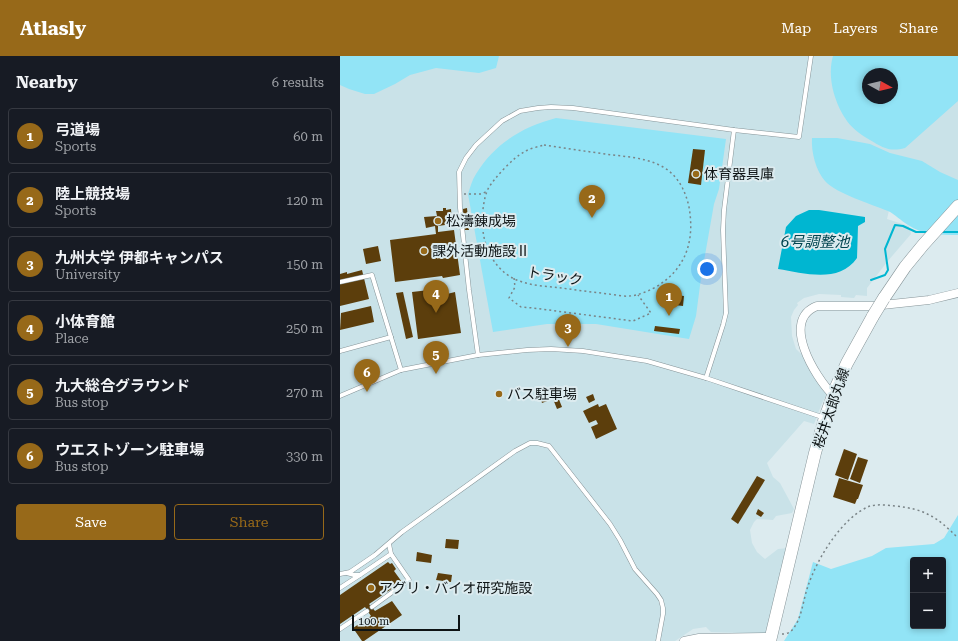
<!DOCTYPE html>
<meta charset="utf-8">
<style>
:root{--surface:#171b24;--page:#242831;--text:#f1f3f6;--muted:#9ea1a6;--line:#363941;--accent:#976919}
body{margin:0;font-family:"Roboto Serif","Noto Sans JP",serif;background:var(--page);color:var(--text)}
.controls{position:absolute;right:12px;bottom:12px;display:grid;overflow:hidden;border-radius:4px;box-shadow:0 2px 6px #0003}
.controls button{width:36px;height:36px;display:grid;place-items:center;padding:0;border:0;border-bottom:1px solid var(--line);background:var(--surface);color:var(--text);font:20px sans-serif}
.compass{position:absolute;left:522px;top:12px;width:36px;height:36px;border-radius:50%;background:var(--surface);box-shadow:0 2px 6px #0003;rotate:98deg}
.scale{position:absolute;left:12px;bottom:10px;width:108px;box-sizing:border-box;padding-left:4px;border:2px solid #0e1415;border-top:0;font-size:11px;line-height:14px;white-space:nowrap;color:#0e1415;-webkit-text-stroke:3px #dcebef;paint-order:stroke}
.you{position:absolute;left:367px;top:213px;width:14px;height:14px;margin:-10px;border:3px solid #fff;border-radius:50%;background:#1a73e8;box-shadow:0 0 0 6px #1a73e833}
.badge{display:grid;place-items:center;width:26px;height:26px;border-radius:50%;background:var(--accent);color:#fff;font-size:13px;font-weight:700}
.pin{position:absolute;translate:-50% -33px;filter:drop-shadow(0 1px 2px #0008)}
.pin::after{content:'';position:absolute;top:21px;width:14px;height:12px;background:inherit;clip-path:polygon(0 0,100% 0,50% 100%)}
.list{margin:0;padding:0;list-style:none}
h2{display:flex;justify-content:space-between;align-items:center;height:52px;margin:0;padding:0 16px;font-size:17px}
h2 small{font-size:13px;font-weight:400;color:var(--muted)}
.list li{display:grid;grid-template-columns:26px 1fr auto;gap:12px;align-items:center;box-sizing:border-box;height:56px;margin:0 8px 8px;padding:0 8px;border:1px solid var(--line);border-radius:4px}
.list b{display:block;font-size:15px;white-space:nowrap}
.list p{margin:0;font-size:13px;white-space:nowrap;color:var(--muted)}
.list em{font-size:13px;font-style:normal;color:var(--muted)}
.actions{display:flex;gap:8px;padding:12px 16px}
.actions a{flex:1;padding:9px 0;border:1px solid var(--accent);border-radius:4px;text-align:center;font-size:14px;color:var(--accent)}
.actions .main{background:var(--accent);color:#fff}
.map{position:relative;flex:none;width:618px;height:585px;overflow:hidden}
header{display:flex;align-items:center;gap:24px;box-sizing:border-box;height:56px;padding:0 20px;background:var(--accent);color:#fff}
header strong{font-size:19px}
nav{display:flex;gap:22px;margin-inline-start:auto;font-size:14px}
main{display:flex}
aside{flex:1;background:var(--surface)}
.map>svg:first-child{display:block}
</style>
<header>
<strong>Atlasly</strong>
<nav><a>Map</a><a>Layers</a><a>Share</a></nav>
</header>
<main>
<aside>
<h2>Nearby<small>6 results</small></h2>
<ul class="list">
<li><span class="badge">1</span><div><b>弓道場</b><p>Sports</p></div><em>60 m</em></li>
<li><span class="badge">2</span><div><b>陸上競技場</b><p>Sports</p></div><em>120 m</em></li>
<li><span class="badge">3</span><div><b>九州大学 伊都キャンパス</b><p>University</p></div><em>150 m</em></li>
<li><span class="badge">4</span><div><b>小体育館</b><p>Place</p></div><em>250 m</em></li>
<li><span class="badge">5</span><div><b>九大総合グラウンド</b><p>Bus stop</p></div><em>270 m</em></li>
<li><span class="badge">6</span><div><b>ウエストゾーン駐車場</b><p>Bus stop</p></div><em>330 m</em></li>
</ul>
<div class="actions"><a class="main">Save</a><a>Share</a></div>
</aside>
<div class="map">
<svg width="618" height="585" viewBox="0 0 618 585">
<rect width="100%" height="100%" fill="#dcebef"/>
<path fill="#c9e2e8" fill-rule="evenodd" d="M0,0H618V140L550,150L547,163L569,170L571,178L547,206L527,232V240L516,239L514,242L501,241V239L479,238L464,242L457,247L458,249L454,254L451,261L452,280L456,293L481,317L489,334L482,347L474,368L464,365L427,407L433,421L440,427L454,453L452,457L436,460L433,464L417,463L414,466L410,474L412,487L417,496L425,503L438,493L449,492L427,578L371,576L366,571L353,573L335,585H0ZM528,18H552V42H528Z"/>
<g fill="#92e4f6" fill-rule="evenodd">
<polygon points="0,0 159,0 156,12 139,17 96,12 70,19 55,28 34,38 25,38 9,33 0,29"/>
<path d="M493,0H618V45L565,92C550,96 543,92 530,84C521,79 510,71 505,62C494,45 487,20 493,0ZM528,18H552V42H528Z"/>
<path d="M216,62L386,83L379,133L374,148L361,222L356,260L349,283L256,268H207L153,276L128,138C130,132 132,124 136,118C154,88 182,71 216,62Z"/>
<path d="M472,82H497L530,88L550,97L582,105L600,116L618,124V179C602,179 582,179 568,169C561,165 555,158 548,155C531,148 497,138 485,125C476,115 471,96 472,82Z"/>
<path d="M618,459V585H444L458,563L473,506L491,513L532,500L546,492L594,488L604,482ZM573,504H603V570H573Z"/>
</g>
<path fill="#00b6d1" d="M469,154H479L525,161V166L518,170L517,202C499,228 464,217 438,213L446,171L456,160Z"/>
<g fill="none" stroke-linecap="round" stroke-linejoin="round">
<g stroke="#00b6d1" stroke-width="2">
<polyline points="601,176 618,176"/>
<polyline points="531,224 545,219 548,214 545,193 555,169 563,170 576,176 588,176"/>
</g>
</g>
<g fill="#5c3e0c">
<polygon points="353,93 365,94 361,129 348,127"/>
<polygon points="103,152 106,152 106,154 111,153 112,168 98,170 98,176 114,174 120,219 103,222 102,220 55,226 50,184 96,178 95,170 86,172 84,161 97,160 96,155 103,155"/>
<polygon points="127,152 129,174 124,174 123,153"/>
<polygon points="38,190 41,205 26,208 23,193"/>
<polygon points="22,214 29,243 0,250 0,218 7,216 7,218"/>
<polygon points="106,232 107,238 115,236 121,277 78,283 72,236"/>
<polygon points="63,236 73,281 66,283 56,237"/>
<polygon points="319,237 344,240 343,250 318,247"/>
<polygon points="31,250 34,266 0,274 1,257"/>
<polygon points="315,270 340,273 339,278 314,275"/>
<polygon points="207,338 210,344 202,347 200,341"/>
<polygon points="253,338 255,344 249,347 246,341"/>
<polygon points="218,341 222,351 217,353 213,343"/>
<polygon points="258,348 259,351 266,348 277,373 256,383 251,371 258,368 256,364 249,367 243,355"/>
<polygon points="504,393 517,398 508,424 495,419"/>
<polygon points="518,401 528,404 520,427 510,423"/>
<polygon points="417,420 425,424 398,468 391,463"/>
<polygon points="499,422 523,429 518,443 517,443 515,448 493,441"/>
<polygon points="418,453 424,457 421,461 416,458"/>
<polygon points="106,483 119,484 118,493 105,492"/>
<polygon points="77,496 92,499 91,507 76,505"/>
<polygon points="48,506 50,508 52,507 56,513 54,515 62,526 29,548 35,555 52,545 62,559 24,585 22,585 13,572 31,560 25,551 0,568 0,539"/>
<polygon points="98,517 112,519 111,526 96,524"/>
</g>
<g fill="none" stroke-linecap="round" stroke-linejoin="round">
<g stroke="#869498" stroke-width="5">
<g id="service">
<polyline points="0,226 32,219 61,314"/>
<polyline points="0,295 51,281"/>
<polyline points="138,299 129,234 120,152 119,116 126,102 136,89 162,65 180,55 198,52 211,51 233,52 394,74 459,81 471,0"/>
<polyline points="366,322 383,269 386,257 383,174 384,154 394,74"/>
<polyline points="0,340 61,314 138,299 187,294 211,293 243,295 307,305 366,322 485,362"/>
<polyline points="7,517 14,519 20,519 51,498 49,488"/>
<polyline points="0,518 10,516 35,499 62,476 175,395 190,387 197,387 209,390 270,468 280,484 295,513 317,538 321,544 323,552 323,558 318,585"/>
<polyline points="0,532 20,519"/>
<polyline points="32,551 69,524 51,498"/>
<polyline points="0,573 27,555"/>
</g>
</g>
<g stroke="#869498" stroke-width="9">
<g id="minor">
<path d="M493,339C475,321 440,264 477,250H533L589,244L618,237"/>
<polyline points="344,585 359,582 431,581"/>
</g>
</g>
<g stroke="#869498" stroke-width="13">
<g id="secondary">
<polyline points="544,242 565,211 583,189 618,150"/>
<polyline points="430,585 475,397 484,365 496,331 507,307 533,260"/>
</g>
</g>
<g stroke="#7a8487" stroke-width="1.5" stroke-dasharray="2 3" stroke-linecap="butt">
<path d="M204,89C224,92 244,95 265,98C286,101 311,101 329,115C340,124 346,137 349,151C355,185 346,214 314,232C304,237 294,241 283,240C262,237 242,235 222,232C205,230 185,230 169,220C147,205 140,179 143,153C144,146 145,139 148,133C154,122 174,101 184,96C190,92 198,91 204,89Z"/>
<polyline points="124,138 141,138 148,135"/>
<polyline points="174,222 175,231 169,242 181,251 193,252 293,265 311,257 298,239"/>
<path d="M442,578C446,578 450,577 453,573C462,562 463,544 468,530C477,503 502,461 530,450C538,448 547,449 555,450C585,453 597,461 618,482"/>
</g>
<use href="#service" stroke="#fff" stroke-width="4"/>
<use href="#minor" stroke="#fff" stroke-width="8"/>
<use href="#secondary" stroke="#fff" stroke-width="12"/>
<g stroke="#869498" stroke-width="13" stroke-linecap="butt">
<polyline id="secondary-bridge" points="533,260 544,242"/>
</g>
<use href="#secondary-bridge" stroke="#fff" stroke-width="12"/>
</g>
<g fill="#976919" stroke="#dcebef" stroke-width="1.5">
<circle cx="356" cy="118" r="4"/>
<circle cx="98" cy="165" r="4"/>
<circle cx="84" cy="195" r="4"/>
<circle cx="159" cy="338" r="4"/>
<circle cx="31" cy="532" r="4"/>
</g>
<g text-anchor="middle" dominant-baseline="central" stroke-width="4" stroke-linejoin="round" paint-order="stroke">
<g font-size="14" fill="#0e1415" stroke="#dcebef" text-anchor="start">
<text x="364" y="118">体育器具庫</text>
<text x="106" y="165">松濤錬成場</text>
<text x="92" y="195">課外活動施設Ⅱ</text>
<text x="167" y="338">バス駐車場</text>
<text x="39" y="532">アグリ・バイオ研究施設</text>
</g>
<g font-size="14" fill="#0e1415" stroke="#dcebef">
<text transform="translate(215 220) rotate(9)">トラック</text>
<text transform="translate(491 352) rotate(-71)">桜井太郎丸線</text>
</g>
<g font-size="15" font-style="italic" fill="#024550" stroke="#dcebef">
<text x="475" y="186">6号調整池</text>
</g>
</g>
</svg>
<div class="controls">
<button>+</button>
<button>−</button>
</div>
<svg class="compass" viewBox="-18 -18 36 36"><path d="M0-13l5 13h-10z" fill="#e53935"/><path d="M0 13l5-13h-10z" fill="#9ea1a6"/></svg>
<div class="scale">100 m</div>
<div class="you"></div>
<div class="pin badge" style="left:329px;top:260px">1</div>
<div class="pin badge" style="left:252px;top:162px">2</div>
<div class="pin badge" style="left:228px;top:291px">3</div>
<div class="pin badge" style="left:96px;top:257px">4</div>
<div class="pin badge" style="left:96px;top:318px">5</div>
<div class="pin badge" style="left:27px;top:336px">6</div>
</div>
</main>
